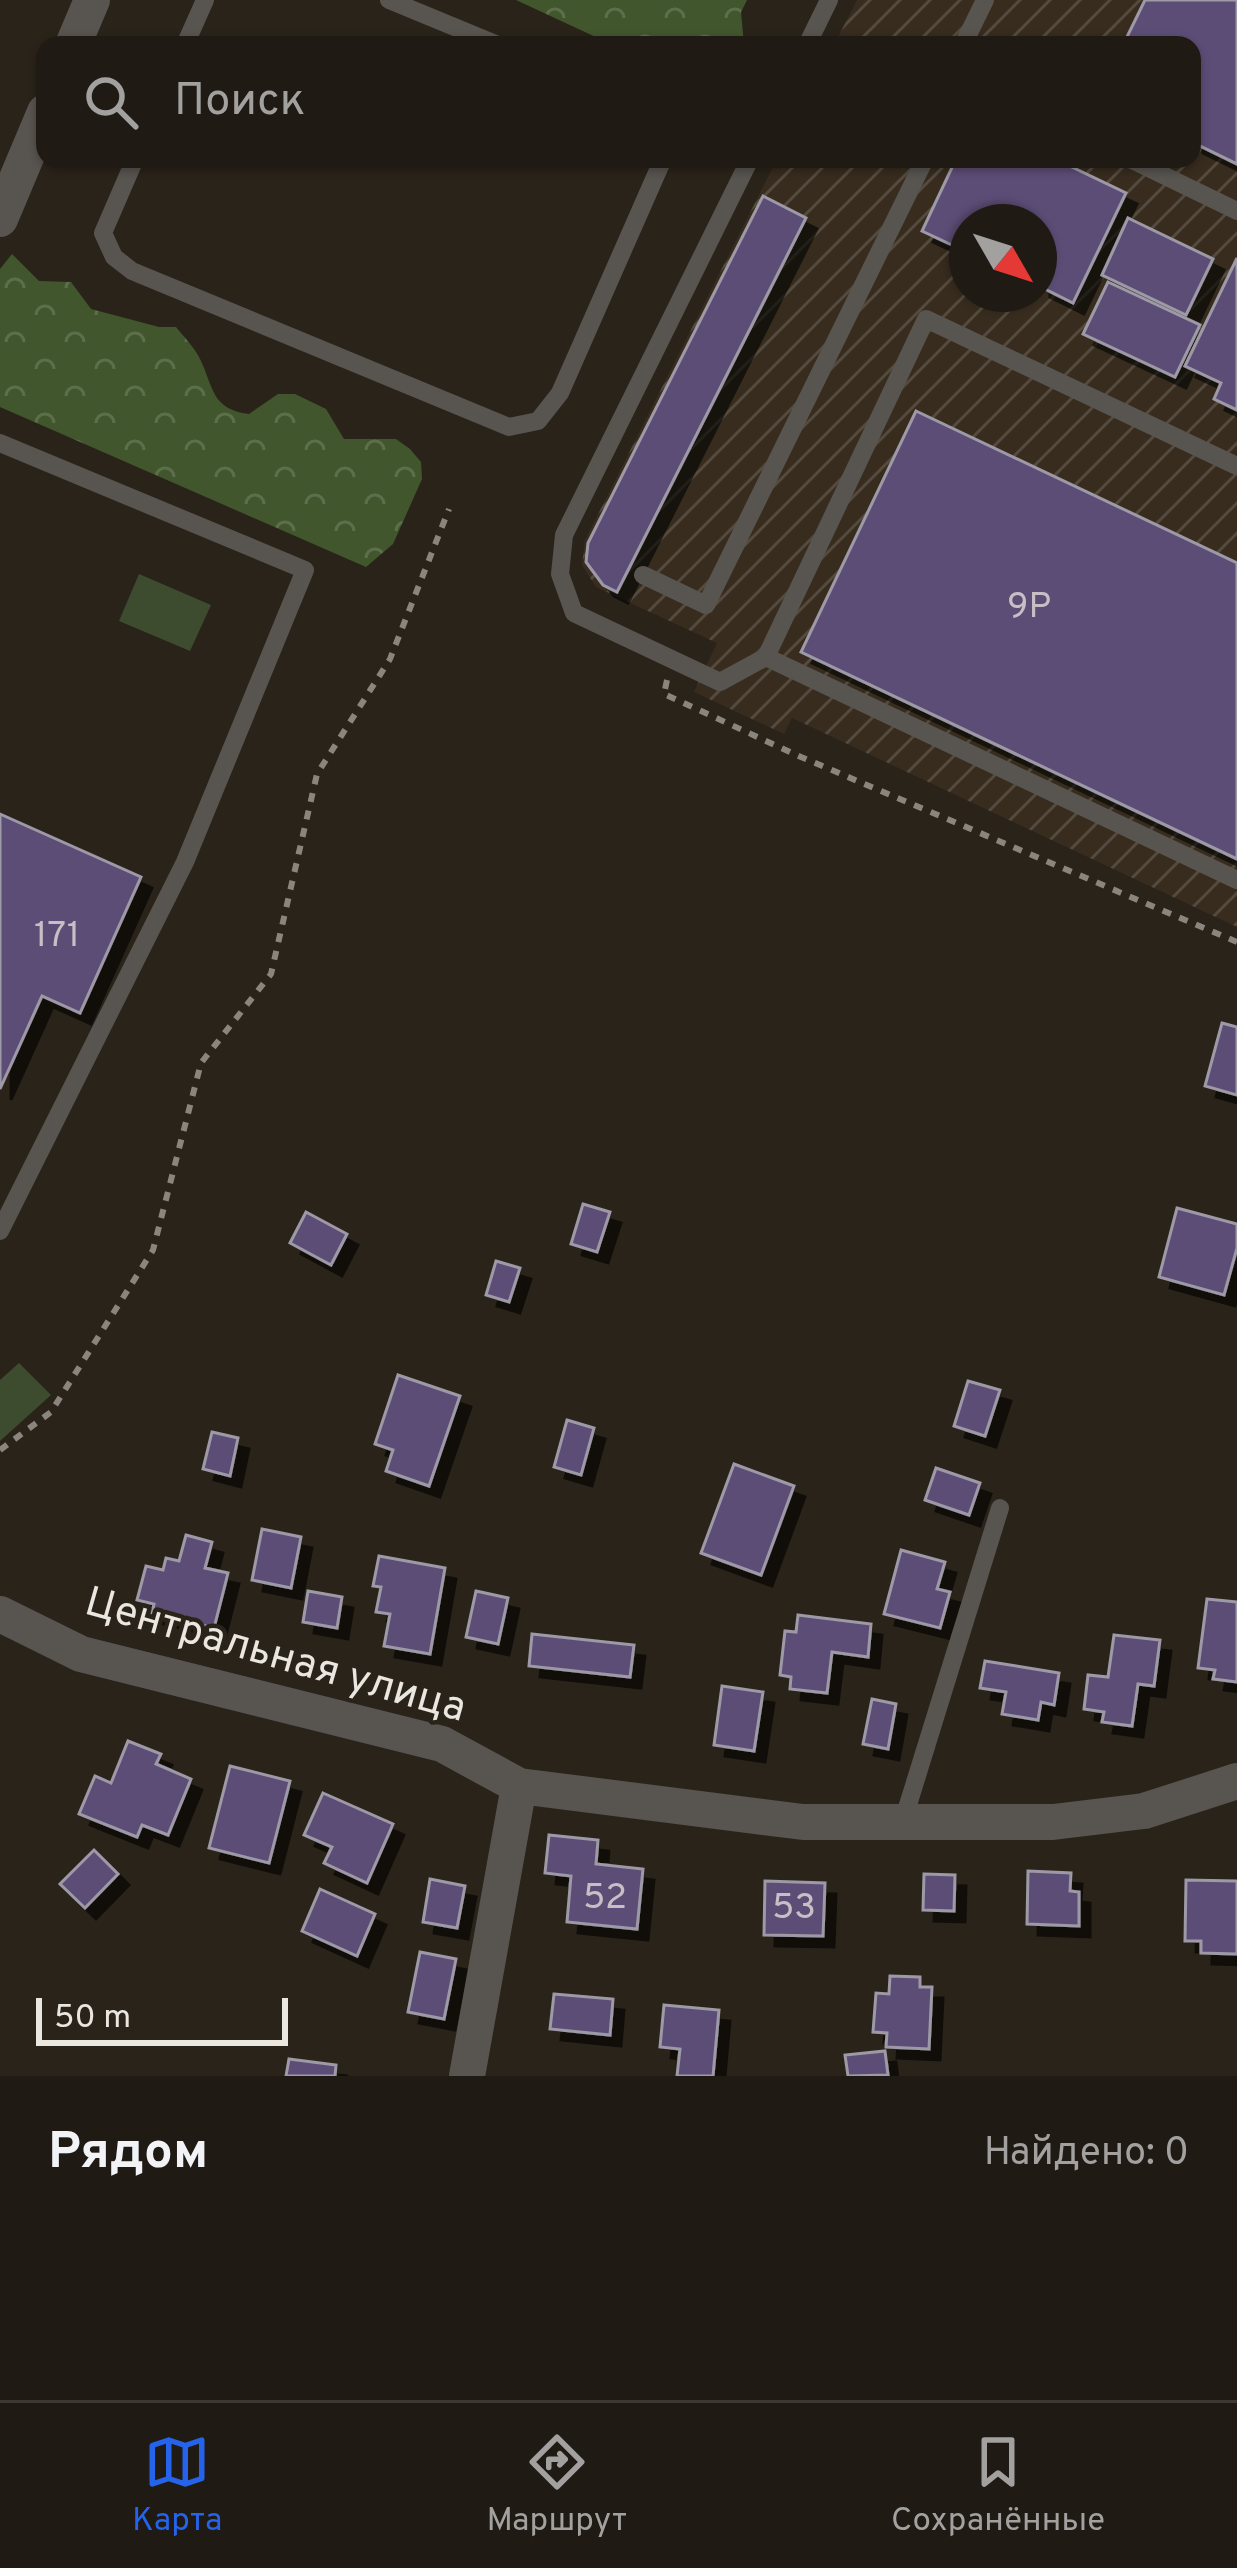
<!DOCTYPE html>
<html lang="ru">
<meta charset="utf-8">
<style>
:root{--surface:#201a14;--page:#28231d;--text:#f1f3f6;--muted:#a2a1a0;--line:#3d3834;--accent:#2563eb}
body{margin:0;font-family:Overpass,sans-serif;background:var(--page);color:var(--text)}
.compass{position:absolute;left:949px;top:204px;width:108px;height:108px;border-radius:50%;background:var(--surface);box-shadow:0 3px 9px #0004;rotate:129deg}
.scale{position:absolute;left:36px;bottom:30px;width:252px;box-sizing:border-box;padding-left:12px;border:6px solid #eae6e0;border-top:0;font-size:33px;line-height:42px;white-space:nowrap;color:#eae6e0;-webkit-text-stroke:9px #2a231a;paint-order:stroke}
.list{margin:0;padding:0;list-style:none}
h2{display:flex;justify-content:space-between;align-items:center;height:156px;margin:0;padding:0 48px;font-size:51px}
h2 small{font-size:39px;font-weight:400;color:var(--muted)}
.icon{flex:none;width:66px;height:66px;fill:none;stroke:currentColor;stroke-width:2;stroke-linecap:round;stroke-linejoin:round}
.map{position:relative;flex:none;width:1237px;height:2076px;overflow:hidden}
.search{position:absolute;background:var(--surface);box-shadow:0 3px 9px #0004;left:36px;right:36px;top:36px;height:132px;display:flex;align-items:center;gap:30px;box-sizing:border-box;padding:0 42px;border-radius:24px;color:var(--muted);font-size:45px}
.sheet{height:324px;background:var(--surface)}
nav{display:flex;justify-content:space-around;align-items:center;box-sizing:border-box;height:168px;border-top:3px solid var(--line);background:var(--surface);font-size:33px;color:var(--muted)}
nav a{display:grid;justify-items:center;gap:6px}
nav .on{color:var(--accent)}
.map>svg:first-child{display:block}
</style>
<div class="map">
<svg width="1237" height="2076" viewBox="0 0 1237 2076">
<defs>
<pattern id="industrial-furrows" width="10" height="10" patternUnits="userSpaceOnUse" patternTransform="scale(3)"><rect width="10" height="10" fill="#372c1e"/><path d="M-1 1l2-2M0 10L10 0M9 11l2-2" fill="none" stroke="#544b3e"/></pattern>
<pattern id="forest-crowns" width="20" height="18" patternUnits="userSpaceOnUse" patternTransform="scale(3)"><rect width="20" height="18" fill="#41562d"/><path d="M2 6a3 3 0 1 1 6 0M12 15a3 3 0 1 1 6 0" fill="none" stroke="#5d6e4b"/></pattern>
<filter id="shadow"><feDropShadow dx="11" dy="11" stdDeviation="0" flood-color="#0009"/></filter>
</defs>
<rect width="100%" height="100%" fill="#2a231a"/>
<path fill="url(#industrial-furrows)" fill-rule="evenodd" d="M857,0H1237V927L792,718L784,734L694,692L717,643L596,587L582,565L585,540L777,159H1192V45H834ZM967,222H1039V294H967Z"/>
<g fill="url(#forest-crowns)">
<polygon points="516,0 747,0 741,12 744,45 613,45"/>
<path d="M12,254L39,281L71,282L91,309L159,327H176C184,337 194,347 200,359C214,388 211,409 249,414L278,394H295L326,409L344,439H396L410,449L421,462L422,479L393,544L366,567L0,407V269Z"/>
</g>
<g fill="#3d4c2f">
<polygon points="139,574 211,605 190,651 119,621"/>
<polygon points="19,1363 51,1395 0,1441 0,1380"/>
</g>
<g fill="#5c4d76" stroke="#9d99a6" stroke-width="3" filter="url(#shadow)">
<polygon points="1145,0 1237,0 1237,164 1192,142 1192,45 1123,45"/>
<polygon points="956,159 1055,159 1126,193 1073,303 1039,286 1039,222 967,222 967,252 922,231"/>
<polygon points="763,196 806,218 617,592 603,585 586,562 588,543"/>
<polygon points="1128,218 1213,259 1186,315 1102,275"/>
<polygon points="1237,258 1237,410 1214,399 1221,383 1185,366"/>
<polygon points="1108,282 1200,325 1175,377 1083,334"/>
<polygon points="916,411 1237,563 1237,859 801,652"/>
<polygon points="0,814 141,877 80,1013 42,996 0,1089"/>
<polygon points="1222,1023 1237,1027 1237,1095 1205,1086"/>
<polygon points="583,1204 610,1212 597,1252 571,1244"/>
<polygon points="1177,1208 1237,1224 1237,1248 1224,1295 1159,1277"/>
<polygon points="306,1212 347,1234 331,1265 290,1243"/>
<polygon points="496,1261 520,1268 509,1302 486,1295"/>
<polygon points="398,1375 460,1396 429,1486 386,1471 393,1450 375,1444"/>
<polygon points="968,1381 1000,1390 985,1436 954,1426"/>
<polygon points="567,1420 594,1428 581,1475 554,1467"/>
<polygon points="212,1432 238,1438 230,1476 203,1469"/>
<polygon points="734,1464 794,1486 761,1575 701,1553"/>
<polygon points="936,1468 980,1483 969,1515 925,1500"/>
<polygon points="262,1529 301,1537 291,1588 252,1580"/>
<polygon points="186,1535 212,1542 205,1568 228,1573 214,1628 152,1613 154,1604 137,1600 146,1566 163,1570 166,1558 179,1561"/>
<polygon points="901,1550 945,1562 937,1589 950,1592 940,1628 884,1614"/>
<polygon points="379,1556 445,1568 430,1654 384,1646 390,1614 376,1612 381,1587 373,1586"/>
<polygon points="308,1591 342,1597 337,1628 303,1622"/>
<polygon points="476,1591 508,1598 498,1644 466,1637"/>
<polygon points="1207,1599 1237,1602 1237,1682 1213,1679 1215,1670 1198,1668"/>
<polygon points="798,1615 871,1624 868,1657 832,1652 827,1693 790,1689 791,1677 780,1675 785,1631 796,1632"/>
<polygon points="532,1634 634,1645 630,1677 529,1666"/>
<polygon points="1114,1635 1160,1640 1154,1686 1138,1684 1132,1726 1102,1722 1104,1712 1084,1709 1088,1675 1108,1677"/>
<polygon points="985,1661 1059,1673 1054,1705 1041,1702 1038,1720 1002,1714 1006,1692 980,1688"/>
<polygon points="722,1686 763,1692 754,1751 714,1745"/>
<polygon points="872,1699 896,1704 888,1749 863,1744"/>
<polygon points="128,1741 161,1754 156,1764 191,1779 168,1835 142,1825 137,1837 79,1814 95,1776 111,1783"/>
<polygon points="230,1766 290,1781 269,1863 209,1848"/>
<polygon points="323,1793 393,1824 367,1883 324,1863 332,1847 304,1835"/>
<polygon points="549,1835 598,1840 596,1864 643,1869 637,1929 567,1922 571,1876 545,1873"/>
<polygon points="94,1850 118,1874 85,1908 60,1884"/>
<polygon points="1028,1871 1071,1873 1070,1891 1079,1892 1079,1926 1027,1924"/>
<polygon points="924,1874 955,1875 954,1911 923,1910"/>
<polygon points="430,1879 465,1886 457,1928 423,1922"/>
<polygon points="1186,1880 1237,1881 1237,1954 1201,1953 1201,1941 1185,1941"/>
<polygon points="765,1881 825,1883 823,1936 764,1935"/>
<polygon points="320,1889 375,1914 357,1956 302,1931"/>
<polygon points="420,1952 456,1959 444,2019 408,2012"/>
<polygon points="890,1976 920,1977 920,1987 932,1987 929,2049 886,2047 887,2033 873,2032 876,1993 889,1994"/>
<polygon points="554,1994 613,1999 610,2035 550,2029"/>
<polygon points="664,2005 719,2010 713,2076 677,2076 680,2049 660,2047"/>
<polygon points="885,2051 888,2075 848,2076 845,2055"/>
<polygon points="289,2059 336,2065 335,2076 286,2076"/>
</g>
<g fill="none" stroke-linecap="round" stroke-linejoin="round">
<g stroke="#8b857e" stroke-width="6" stroke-dasharray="9 9" stroke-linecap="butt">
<polyline points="667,680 664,694 801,757 1237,942"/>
<polyline points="0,1450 51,1412 153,1250 201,1063 271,974 317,774 390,659 449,509"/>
</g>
<g stroke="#585450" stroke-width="18">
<polyline points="389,0 498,45"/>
<polyline points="185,45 205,0"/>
<polyline points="807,45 829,0"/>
<polyline points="963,45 985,0"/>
<polyline points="135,159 103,233 114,257 132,271 509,427 538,421 560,393 663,159"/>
<polyline points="750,159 564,535 560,574 574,613 720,682 766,657 926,319 1237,466"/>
<polyline points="1130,159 1237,211"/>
<polyline points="0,443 305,570 185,862 0,1231"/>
<polyline points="643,575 706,605 925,159"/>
<polyline points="766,657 1237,880"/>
<polyline points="903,1821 1000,1508"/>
</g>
<g stroke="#585450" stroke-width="36">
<polyline points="73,45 92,0"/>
<polyline points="0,219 45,112"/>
<polyline points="0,1614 81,1654 442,1744 519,1786 803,1822 1053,1822 1144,1811 1237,1781"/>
<polyline points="467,2076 519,1786"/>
</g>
</g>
<g text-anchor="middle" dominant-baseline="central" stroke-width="9" stroke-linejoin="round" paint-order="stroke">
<g font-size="36" fill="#c6c0c6">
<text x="1029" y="608">9Р</text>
<text x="57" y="937">171</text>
<text x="605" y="1899">52</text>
<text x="794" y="1909">53</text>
</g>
<g font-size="42" fill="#eae6e0" stroke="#2a231a">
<text transform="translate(275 1657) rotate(16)">Центральная улица</text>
</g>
</g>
</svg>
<svg class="compass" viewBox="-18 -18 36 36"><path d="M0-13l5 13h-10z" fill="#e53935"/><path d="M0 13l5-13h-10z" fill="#a2a1a0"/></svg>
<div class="scale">50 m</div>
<div class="search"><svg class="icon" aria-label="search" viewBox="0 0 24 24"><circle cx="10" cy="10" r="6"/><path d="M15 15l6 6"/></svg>Поиск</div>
</div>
<section class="sheet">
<h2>Рядом<small>Найдено: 0</small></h2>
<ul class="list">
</ul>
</section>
<nav>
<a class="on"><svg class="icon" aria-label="map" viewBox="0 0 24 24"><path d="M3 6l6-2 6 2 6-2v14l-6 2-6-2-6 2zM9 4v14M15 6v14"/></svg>Карта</a>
<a><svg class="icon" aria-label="directions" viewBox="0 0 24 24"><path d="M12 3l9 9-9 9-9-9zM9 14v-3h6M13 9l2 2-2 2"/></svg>Маршрут</a>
<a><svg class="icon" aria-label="saved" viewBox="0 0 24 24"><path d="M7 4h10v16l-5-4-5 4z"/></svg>Сохранённые</a>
</nav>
